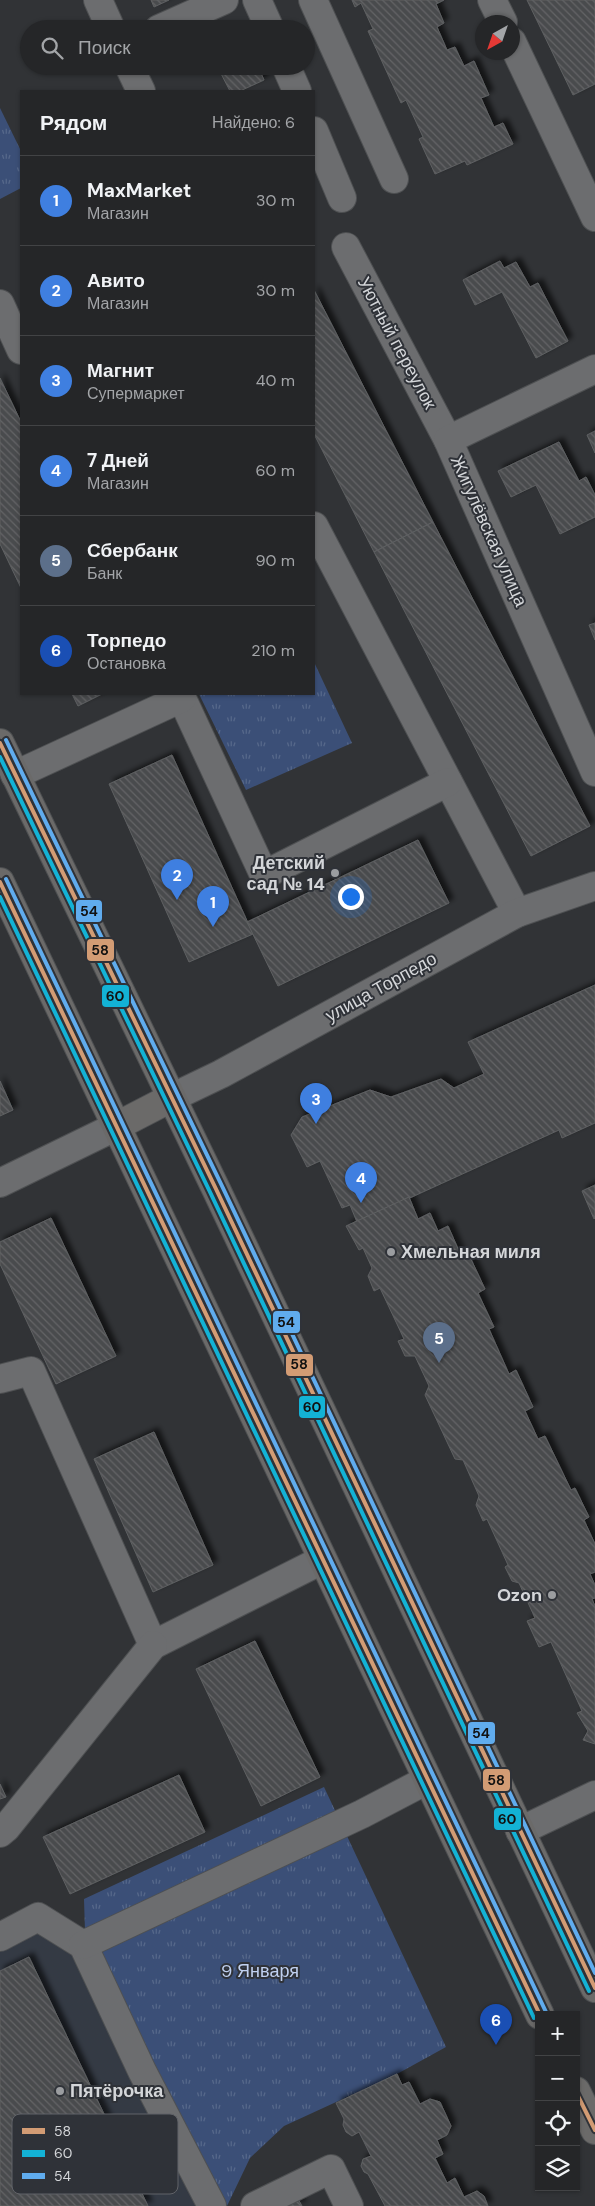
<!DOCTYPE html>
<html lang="ru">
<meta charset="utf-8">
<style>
:root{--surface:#252628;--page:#2d2e30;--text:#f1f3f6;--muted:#a3a5a8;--line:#424345;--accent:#ea580c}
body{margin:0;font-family:"DM Sans",sans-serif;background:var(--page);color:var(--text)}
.controls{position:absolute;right:15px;bottom:15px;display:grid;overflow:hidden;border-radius:0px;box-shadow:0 1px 4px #0004}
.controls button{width:45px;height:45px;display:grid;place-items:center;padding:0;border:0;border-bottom:1px solid var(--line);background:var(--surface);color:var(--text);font:25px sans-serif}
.compass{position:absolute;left:475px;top:15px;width:45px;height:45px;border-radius:50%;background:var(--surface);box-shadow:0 1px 4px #0004;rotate:220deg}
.you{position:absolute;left:350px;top:896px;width:18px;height:18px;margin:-12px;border:4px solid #fff;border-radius:50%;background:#1a73e8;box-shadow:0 0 0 8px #1a73e833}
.badge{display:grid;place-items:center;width:32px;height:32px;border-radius:50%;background:var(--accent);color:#fff;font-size:16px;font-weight:700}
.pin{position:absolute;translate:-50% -41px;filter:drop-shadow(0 1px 2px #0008)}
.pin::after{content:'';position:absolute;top:26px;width:18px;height:15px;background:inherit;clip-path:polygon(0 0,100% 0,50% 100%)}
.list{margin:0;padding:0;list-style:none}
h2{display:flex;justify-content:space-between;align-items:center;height:65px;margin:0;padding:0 20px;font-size:21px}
h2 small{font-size:16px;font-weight:400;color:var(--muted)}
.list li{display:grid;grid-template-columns:32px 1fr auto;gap:15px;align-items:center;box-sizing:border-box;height:90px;padding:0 20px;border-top:1px solid var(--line)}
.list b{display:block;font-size:19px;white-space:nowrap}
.list p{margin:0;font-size:16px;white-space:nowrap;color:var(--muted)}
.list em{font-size:16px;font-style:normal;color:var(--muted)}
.icon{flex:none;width:28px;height:28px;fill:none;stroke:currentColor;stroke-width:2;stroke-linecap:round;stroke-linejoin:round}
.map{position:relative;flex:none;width:595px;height:2206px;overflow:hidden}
.search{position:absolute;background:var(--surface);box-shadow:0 1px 4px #0004;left:20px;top:20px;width:295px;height:55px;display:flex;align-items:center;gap:12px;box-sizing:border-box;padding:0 18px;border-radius:28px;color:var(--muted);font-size:19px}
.panel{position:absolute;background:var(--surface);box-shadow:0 1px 4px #0004;left:20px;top:90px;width:295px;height:605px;border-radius:0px}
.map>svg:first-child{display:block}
</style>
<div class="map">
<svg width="595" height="2206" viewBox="0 0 595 2206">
<defs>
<pattern id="park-tufts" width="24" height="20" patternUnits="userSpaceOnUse" patternTransform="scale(1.25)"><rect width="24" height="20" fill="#3b4f77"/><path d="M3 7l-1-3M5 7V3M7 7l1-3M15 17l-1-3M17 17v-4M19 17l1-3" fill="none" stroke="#56688a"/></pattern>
<pattern id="building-back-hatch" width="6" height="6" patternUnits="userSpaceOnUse" patternTransform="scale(1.25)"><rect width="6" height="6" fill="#4a4b4d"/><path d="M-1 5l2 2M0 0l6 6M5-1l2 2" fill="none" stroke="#636466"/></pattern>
<filter id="shadow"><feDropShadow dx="4.5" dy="-4.5" stdDeviation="2.5" flood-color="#0009"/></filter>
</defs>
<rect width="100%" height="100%" fill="#313336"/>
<polygon fill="#343a44" points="0,1925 85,1931 227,2206 0,2206"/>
<g fill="url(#park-tufts)">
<polygon points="0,108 21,151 21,188 0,199"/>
<polygon points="314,662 352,743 246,790 199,694 314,694"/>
<polygon points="324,1787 446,2047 397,2074 284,2126 250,2158 227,2206 85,1931 84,1899"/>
</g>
<g fill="url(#building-back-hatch)" stroke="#5e6062" filter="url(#shadow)">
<polygon points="151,0 169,0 154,7"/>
<polygon points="352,0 444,0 436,4 444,23 437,27 447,50 455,47 464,66 474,61 489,95 481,98 494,127 503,123 513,144 467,165 465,161 435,174 419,139 423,137 406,100 401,103 368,31 373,29 361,3 355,7"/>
<polygon points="527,0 595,0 595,84 573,95"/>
<polygon points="217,66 258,66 264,80 240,91 230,91"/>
<polygon points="500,261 504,268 516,262 530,287 538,283 568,341 536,358 502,292 475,305 463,280"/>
<polygon points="314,290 433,522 374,552 314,434"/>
<polygon points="0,378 21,422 21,588 0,544"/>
<polygon points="595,431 595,453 587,435"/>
<polygon points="559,442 579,481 586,477 595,495 595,517 560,534 536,485 511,497 498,471"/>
<polygon points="433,522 590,826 531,856 374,552"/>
<polygon points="595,623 595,640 589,625"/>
<polygon points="72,694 102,694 78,706"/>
<polygon points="172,755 253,934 189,962 109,784"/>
<polygon points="418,840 449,903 278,986 247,922"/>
<polygon points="595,985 595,1123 562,1138 559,1130 357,1222 350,1205 342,1208 320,1161 307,1167 291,1135 302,1117 370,1090 391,1097 441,1079 454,1088 484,1074 468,1042"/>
<polygon points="0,1081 13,1110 0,1116"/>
<polygon points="595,1185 595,1218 594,1219 582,1191"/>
<polygon points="409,1197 418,1219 430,1213 438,1231 448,1226 463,1260 470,1257 485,1289 478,1293 494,1327 489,1329 509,1374 516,1370 533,1407 525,1411 538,1439 545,1436 571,1490 575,1488 589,1517 584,1520 595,1544 595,1572 590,1574 595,1585 595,1598 592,1599 595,1606 595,1744 583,1740 588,1731 577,1713 582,1711 551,1642 539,1647 527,1621 535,1618 519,1583 512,1581 505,1567 508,1565 487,1519 483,1521 476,1505 479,1496 463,1460 455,1459 425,1395 429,1386 415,1356 405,1356 398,1341 404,1339 380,1288 374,1291 368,1276 372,1268 363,1248 359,1250 346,1226"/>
<polygon points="51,1218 116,1356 56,1384 0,1264 0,1242"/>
<polygon points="154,1432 213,1565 153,1592 94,1459"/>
<polygon points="255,1641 320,1777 261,1806 196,1669"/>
<polygon points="179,1775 205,1832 70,1894 43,1837"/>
<polygon points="0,1784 6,1797 0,1799"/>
<polygon points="29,1957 148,2206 0,2206 0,1971"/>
<polygon points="397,2074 402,2085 409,2082 420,2104 430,2099 440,2102 451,2126 447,2135 437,2140 443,2154 435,2158 447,2183 455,2178 464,2197 477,2191 484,2196 488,2206 385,2206 368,2174 364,2172 361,2166 363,2159 371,2156 359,2132 352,2136 346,2132 343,2125 344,2119 336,2103"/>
<polygon points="298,2199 302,2206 283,2206"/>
</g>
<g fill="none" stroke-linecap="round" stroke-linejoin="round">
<g stroke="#4e5052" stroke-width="30">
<g id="minor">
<polyline points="98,0 111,29"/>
<polyline points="257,0 270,29"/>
<polyline points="313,0 394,179"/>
<polyline points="492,0 503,22"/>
<polyline points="159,29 224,0"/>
<polyline points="512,42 595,217"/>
<polyline points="129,66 141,91"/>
<polyline points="286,66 297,91"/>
<polyline points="314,131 342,198"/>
<polyline points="346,247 448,440"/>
<polyline points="0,304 21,350"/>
<polyline points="595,369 448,440 595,772"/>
<polyline points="314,526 517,913"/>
<polyline points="180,694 264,875 448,782"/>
<polyline points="15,775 182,698"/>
<polyline points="171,1098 221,1074 517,913 595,886"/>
<polyline points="0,1183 117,1126"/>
<polyline points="0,1379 31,1371 153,1645 322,1560"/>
<polyline points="520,1831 595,1795"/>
<polyline points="0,1833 6,1828 153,1645"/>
<polyline points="0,1937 38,1917 83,1945 142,2071 212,2206"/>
<polyline points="83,1945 362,1814 427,1780"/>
<polyline points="255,2206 331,2169 349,2206"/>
</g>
</g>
<g stroke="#4e5052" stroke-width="30">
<g id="major">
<polyline points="0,743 216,1189 595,1988"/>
<polyline points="0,882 540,2015"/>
<polyline points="117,1126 171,1098"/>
<polyline points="576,2091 595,2130"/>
</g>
</g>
<use href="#minor" stroke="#6c6d6f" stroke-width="28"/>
<use href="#major" stroke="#6b6a69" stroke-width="28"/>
<g stroke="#2f3238" stroke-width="8">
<g id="bus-1">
<polyline points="0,743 216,1189 595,1988"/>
<polyline points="0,882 540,2015"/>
<polyline points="576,2092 595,2130"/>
</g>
</g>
<g stroke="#2f3238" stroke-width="8">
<g id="bus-2">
<polyline points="0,757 210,1192 589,1991"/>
<polyline points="0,897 534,2018"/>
</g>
</g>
<g stroke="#2f3238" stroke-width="8">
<g id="bus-3">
<polyline points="6,740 222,1186 595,1973"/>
<polyline points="6,879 546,2012"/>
</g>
</g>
<use href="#bus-1" stroke="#d39c74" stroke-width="4"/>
<use href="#bus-2" stroke="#13b2d5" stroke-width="4"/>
<use href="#bus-3" stroke="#60acee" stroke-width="4"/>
</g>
<g fill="#9b9da0" stroke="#2f3238" stroke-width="2">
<circle cx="335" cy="873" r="5"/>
<circle cx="391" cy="1252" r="5"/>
<circle cx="552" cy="1595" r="5"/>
<circle cx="60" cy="2091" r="5"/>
</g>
<g text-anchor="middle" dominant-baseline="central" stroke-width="4" stroke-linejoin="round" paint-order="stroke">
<g font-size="18" fill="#d4d6d9" stroke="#2f3238">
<text transform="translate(397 343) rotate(62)">Уютный переулок</text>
<text transform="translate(489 531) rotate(66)">Жигулёвская улица</text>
<text transform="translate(381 987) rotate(-29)">улица Торпедо</text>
</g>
<g font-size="18" font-weight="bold" fill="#d4d6d9" stroke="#2f3238" text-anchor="end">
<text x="325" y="863">Детский<tspan x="325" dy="21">сад № 14</tspan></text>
<text x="401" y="1252" text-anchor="start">Хмельная миля</text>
<text x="542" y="1595">Ozon</text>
<text x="70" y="2091" text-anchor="start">Пятёрочка</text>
</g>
<g font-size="18" fill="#c0d0f0" stroke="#2f3238">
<text x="260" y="1971">9 Января</text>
</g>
</g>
<rect x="12" y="2114" width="166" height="80" rx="8" fill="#2f3238" stroke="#616368" stroke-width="1"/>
<rect x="22" y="2128" width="23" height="6" fill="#d39c74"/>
<rect x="22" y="2150" width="23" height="7" fill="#13b2d5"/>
<rect x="22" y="2173" width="23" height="6" fill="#60acee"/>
<g font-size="14" fill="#d4d6d9">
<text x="54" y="2136">58</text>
<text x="54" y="2158">60</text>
<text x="54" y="2181">54</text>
</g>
<g stroke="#2f3238" stroke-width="2">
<rect x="75" y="899" width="28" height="24" rx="5" fill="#60acee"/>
<rect x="86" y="938" width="29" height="24" rx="5" fill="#d39c74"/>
<rect x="101" y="984" width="29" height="24" rx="5" fill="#13b2d5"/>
<rect x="272" y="1310" width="29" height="24" rx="5" fill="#60acee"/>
<rect x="285" y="1353" width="29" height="24" rx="5" fill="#d39c74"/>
<rect x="298" y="1395" width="28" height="24" rx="5" fill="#13b2d5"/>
<rect x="467" y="1721" width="29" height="24" rx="5" fill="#60acee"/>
<rect x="482" y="1768" width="29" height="24" rx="5" fill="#d39c74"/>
<rect x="493" y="1807" width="29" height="24" rx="5" fill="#13b2d5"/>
</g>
<g font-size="14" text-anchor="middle" font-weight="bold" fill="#111">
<text x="89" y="916">54</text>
<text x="100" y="955">58</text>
<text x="115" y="1001">60</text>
<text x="286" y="1327">54</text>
<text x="299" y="1369">58</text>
<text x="312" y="1412">60</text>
<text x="481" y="1738">54</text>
<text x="496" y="1785">58</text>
<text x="507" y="1824">60</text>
</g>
</svg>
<div class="controls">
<button>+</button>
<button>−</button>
<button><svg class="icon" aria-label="locate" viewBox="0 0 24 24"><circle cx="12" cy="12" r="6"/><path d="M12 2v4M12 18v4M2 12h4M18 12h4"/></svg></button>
<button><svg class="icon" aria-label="layers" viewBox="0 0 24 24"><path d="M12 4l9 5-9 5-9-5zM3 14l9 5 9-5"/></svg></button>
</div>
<svg class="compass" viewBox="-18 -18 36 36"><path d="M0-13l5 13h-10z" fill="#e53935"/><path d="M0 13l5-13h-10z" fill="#a3a5a8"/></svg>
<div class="you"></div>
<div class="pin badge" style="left:213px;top:927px;background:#3f7fe0">1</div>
<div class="pin badge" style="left:177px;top:900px;background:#3f7fe0">2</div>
<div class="pin badge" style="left:316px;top:1124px;background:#3f7fe0">3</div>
<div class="pin badge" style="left:361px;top:1203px;background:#3f7fe0">4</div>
<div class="pin badge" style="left:439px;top:1363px;background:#5c6f8a">5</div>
<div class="pin badge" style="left:496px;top:2045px;background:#1a4fb4">6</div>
<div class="search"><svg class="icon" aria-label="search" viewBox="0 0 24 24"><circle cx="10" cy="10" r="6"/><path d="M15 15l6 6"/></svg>Поиск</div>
<section class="panel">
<h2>Рядом<small>Найдено: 6</small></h2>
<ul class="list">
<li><span class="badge" style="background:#3f7fe0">1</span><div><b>MaxMarket</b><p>Магазин</p></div><em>30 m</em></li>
<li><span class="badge" style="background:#3f7fe0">2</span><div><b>Авито</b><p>Магазин</p></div><em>30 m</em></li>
<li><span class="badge" style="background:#3f7fe0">3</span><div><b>Магнит</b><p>Супермаркет</p></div><em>40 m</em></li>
<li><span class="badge" style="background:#3f7fe0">4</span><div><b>7 Дней</b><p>Магазин</p></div><em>60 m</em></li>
<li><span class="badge" style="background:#5c6f8a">5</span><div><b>Сбербанк</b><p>Банк</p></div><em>90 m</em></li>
<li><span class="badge" style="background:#1a4fb4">6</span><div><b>Торпедо</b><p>Остановка</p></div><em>210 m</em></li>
</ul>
</section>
</div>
